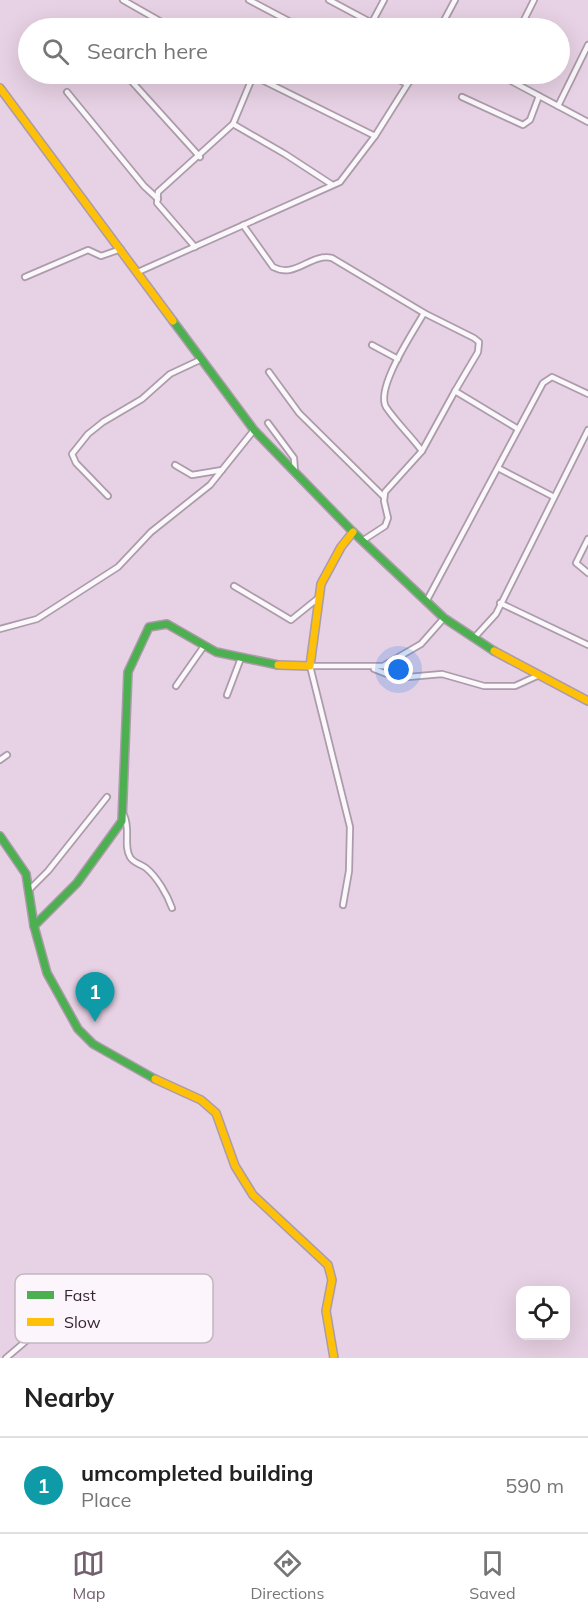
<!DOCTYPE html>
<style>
:root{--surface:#fff;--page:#f6f6f6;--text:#222;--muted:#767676;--line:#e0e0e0;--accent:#736170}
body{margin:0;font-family:Mulish,sans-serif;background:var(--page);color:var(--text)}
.controls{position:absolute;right:18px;bottom:18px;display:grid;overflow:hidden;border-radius:12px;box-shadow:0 6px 24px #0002}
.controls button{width:54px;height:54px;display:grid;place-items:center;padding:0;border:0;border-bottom:2px solid var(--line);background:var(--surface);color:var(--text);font:30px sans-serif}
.you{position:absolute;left:399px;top:670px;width:21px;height:21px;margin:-15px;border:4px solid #fff;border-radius:50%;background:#1a73e8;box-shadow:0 0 0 9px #1a73e833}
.badge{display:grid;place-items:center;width:39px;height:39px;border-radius:50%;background:var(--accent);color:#fff;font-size:20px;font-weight:700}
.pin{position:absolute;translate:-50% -50px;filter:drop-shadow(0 2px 3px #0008)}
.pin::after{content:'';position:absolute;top:32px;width:21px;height:18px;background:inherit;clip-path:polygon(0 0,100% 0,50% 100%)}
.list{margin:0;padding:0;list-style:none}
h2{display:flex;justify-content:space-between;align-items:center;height:78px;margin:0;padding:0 24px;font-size:26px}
h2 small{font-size:20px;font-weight:400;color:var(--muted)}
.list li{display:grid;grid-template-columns:39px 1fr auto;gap:18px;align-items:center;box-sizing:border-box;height:96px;padding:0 24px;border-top:2px solid var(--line)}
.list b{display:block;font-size:22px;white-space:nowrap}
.list p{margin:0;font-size:20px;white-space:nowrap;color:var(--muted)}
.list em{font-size:20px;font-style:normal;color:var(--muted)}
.icon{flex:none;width:33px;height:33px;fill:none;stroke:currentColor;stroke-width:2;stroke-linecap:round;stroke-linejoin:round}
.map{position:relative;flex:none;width:588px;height:1358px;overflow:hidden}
.search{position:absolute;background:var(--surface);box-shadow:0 6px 24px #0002;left:18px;right:18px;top:18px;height:66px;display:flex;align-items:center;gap:15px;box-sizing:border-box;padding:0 21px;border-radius:33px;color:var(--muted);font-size:22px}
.sheet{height:174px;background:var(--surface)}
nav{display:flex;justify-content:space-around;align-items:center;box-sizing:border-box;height:84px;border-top:2px solid var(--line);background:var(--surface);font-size:16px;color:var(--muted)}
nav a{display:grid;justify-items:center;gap:3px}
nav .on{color:var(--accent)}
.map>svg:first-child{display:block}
</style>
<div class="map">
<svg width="588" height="1358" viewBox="0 0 588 1358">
<rect width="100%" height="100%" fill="#e7d1e4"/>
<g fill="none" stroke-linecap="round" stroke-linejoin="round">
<g stroke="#ac9baa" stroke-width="8">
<g id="street">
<polyline points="123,0 172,28"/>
<polyline points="249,0 302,28"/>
<polyline points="329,0 372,23"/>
<polyline points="369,28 384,0"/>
<polyline points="440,28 455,0"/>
<polyline points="520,28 534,0"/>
<polyline points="125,74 200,157"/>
<polyline points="250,74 375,136"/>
<polyline points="387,74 407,84"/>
<polyline points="498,74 588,122"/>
<polyline points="67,92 144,186 158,199"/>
<polyline points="462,97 523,125 530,120 539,96"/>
<polyline points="558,106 588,45"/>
<polyline points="233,124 285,154 331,184"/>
<path d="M243,225L273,267C296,279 310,253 332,258L424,313L474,338L479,342L478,352L455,391L518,429"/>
<polyline points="195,247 157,203 158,192 233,124 253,76"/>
<polyline points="138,272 340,182 375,136 414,74"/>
<polyline points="25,277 88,250 101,256 121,249"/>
<polyline points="372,345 398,359"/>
<polyline points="269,372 299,413 383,496"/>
<polyline points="268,423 294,458 295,472"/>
<path d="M422,451C411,436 396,422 386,407C375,388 414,331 424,313"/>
<polyline points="175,465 192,475 222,470"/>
<polyline points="498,468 554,497"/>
<polyline points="108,496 76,463 72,454 88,434 103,422 142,399 170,374 202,359"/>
<polyline points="588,539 576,563 588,573"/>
<polyline points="362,541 385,526 388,518 384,501 385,492 422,451 455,391"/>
<polyline points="234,586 291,620 317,599"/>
<polyline points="426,602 543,383 552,377 588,394"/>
<polyline points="500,603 588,645"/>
<polyline points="0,629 37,619 118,567 151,532 210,485 254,430"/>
<polyline points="474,638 496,614 588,430"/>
<polyline points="374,669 397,678 442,674 484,686 515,686 537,676"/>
<polyline points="176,686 204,646"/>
<polyline points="227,695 241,658"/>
<polyline points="0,760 7,755"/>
<path d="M124,815C131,829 123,845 130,857C133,863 141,864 146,868C157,877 167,894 172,908"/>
<polyline points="30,889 48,871 107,797"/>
<polyline points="343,905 349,871 350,827 310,666 383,666 421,644 444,618"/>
<polyline points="6,1358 26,1341"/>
</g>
</g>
<g stroke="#ac9baa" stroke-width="10">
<g id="fast">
<polyline points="173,321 254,430 353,532 444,618 494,651"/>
<polyline points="0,836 26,874 34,926 47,973 78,1029 93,1044 155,1079"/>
<polyline points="34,926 77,883 122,821 128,672 149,627 167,624 216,652 278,665"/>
</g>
</g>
<g stroke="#ac9baa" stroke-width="10">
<g id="slow">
<polyline points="0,88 173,321"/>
<polyline points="494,651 588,701"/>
<polyline points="278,665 310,666 321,584 341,547 353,532"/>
<polyline points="155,1079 201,1100 216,1113 235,1166 253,1195 328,1265 332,1280 326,1311 334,1358"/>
</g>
</g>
<use href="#street" stroke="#fbf8fb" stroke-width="4.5"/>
<use href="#fast" stroke="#4caf50" stroke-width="7"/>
<use href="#slow" stroke="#ffc107" stroke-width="7"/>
</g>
<rect x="15" y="1274" width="198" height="69" rx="9" fill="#fdf5fc" stroke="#c1b7bf" stroke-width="1.5"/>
<rect x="27" y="1291" width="27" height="8" fill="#4caf50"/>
<rect x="27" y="1318" width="27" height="8" fill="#ffc107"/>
<g font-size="16" fill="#342532">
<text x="64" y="1301">Fast</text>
<text x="64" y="1328">Slow</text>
</g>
</svg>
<div class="controls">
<button><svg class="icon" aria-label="locate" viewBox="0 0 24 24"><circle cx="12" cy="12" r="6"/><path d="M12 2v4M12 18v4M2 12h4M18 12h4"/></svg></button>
</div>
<div class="you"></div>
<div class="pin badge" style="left:95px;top:1022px;background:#0f9aa8">1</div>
<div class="search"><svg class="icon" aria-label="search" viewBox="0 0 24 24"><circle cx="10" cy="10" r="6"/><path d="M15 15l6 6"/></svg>Search here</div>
</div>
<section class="sheet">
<h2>Nearby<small></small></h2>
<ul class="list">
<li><span class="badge" style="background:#0f9aa8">1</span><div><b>umcompleted building</b><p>Place</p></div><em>590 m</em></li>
</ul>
</section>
<nav>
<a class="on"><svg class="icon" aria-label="map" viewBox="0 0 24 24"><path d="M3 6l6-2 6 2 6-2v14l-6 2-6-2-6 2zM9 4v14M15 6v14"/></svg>Map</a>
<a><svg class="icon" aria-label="directions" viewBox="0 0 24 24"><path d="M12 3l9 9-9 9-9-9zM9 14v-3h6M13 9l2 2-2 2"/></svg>Directions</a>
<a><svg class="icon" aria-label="saved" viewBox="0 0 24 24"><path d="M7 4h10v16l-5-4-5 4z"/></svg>Saved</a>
</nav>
